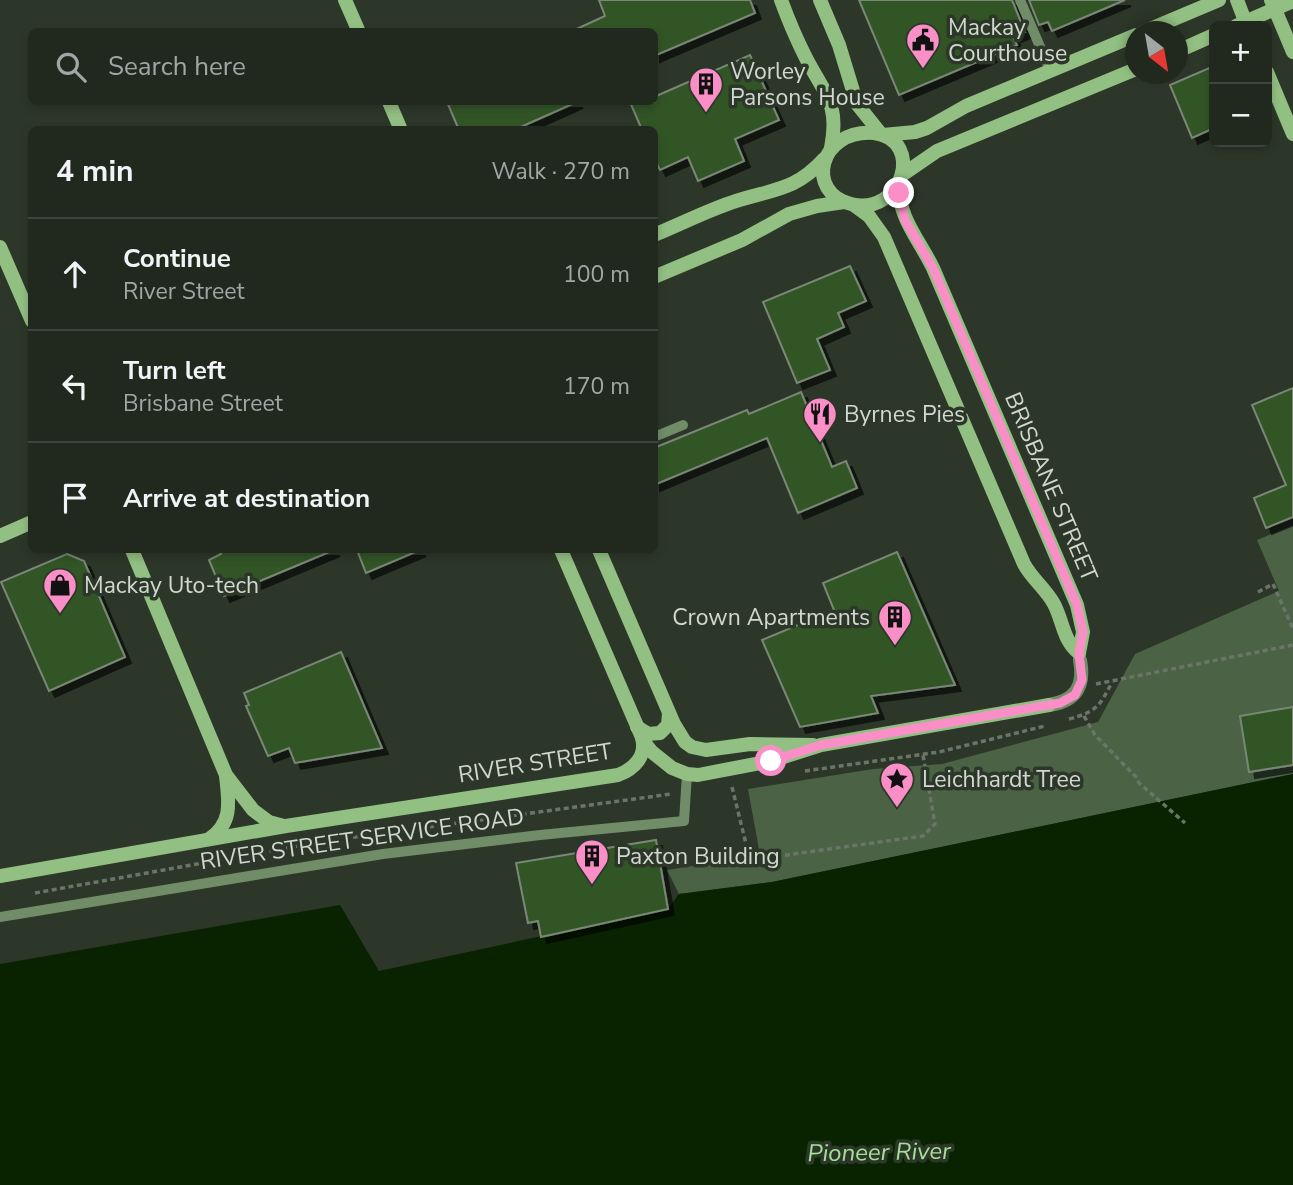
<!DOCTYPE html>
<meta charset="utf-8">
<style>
:root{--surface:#21291f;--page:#293128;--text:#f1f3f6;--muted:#a2a6a4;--line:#3e453d}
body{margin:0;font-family:"Nunito Sans",sans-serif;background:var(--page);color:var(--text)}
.controls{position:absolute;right:21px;top:21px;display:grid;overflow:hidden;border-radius:10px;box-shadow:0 4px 10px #0003}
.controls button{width:63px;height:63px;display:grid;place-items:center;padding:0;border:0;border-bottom:2px solid var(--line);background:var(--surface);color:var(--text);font:35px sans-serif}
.compass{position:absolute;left:1125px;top:21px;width:63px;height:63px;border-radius:50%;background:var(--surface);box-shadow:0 4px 10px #0003;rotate:149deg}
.stop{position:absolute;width:21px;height:21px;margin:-16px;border:5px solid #fa8fc7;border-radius:50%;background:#fff}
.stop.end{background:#fa8fc7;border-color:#fff;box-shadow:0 2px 7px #0008}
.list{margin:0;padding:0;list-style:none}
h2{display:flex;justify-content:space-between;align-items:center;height:91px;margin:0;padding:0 28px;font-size:30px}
h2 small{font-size:23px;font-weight:400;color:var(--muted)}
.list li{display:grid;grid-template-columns:46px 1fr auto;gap:21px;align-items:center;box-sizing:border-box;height:112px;padding:0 28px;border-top:2px solid var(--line)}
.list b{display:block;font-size:26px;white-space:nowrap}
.list p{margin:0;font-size:23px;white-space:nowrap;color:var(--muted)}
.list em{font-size:23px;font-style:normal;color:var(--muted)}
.icon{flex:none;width:38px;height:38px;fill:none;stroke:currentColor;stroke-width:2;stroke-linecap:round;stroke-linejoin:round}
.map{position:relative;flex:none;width:1293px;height:1185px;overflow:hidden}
.search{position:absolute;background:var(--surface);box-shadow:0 4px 10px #0003;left:28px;top:28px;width:630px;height:77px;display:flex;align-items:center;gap:18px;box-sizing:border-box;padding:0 24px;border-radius:10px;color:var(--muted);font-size:26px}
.panel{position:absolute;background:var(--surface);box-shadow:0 4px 10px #0003;left:28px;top:126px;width:630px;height:427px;border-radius:10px}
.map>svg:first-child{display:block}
</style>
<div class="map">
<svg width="1293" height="1185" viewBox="0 0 1293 1185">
<defs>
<filter id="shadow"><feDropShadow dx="6" dy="6" stdDeviation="0" flood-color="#0009"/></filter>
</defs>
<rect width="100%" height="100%" fill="#2c3729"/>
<polygon fill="#4b6244" points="1293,525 1293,774 772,882 679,894 667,870 760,855 748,789 873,769 942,764 1098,722 1135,654 1279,591 1257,540"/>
<polygon fill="#092301" points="1293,774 1293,1185 0,1185 0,964 340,905 379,971 668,909 679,894 772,882"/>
<g fill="#315425" stroke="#7a8777" stroke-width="2" filter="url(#shadow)">
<polygon points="599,0 750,0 755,13 654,56 654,32 570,32 605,16"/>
<polygon points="859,0 1012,0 1025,32 1013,37 1017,45 899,95"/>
<polygon points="1029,0 1125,0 1052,31 1048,22 1039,25"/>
<polygon points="750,55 779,120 735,139 744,161 698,181 688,157 660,170 654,158 654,130 642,130 630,102 654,102 654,97"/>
<polygon points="1214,66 1214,128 1192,138 1170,85"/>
<polygon points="447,102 577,102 514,130 459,130"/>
<polygon points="850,266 866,301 838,313 844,327 817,339 830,370 797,383 763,302"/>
<polygon points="1293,388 1293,517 1266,528 1254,498 1286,485 1252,405"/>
<polygon points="801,392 832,467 846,461 857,488 798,513 767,438 654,485 654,448 747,410 749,414"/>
<polygon points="219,550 334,550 224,596 209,560 221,554"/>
<polygon points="357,550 420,550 366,573"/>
<polygon points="897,552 955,685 871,696 878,713 800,727 762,640 834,610 823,583"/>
<polygon points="67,554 84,561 125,657 49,691 1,582"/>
<polygon points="341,652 382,748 295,763 289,748 268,756 246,706 249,705 244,693"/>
<polygon points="1293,707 1293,765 1249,772 1240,716"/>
<polygon points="656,840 668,909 541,937 538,921 528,923 516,863"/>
</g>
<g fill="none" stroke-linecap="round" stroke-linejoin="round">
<g stroke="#6b7468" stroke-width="3.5" stroke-dasharray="5 3.5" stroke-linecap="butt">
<polyline points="1258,592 1273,584 1293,629"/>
<polyline points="1096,684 1293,645"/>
<polyline points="1084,716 1095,735 1136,777 1139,783 1185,823"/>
<path d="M1069,719C1096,712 1100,706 1112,682"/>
<polyline points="805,771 939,752 1045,726"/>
<polyline points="732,787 750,860 923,836 935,824 923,755"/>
<polyline points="35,893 326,841 671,794"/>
</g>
<g stroke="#708d68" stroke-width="10">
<polyline points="1020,0 1050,70"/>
<polyline points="654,437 683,425"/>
<polyline points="0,917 383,854 540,835 684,821 687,774"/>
</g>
<path stroke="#708d68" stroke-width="14" d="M1049,705C1076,701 1085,686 1080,660"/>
<g stroke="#92c083" stroke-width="14">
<polyline points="345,0 359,32"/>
<path d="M781,0C788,19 796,38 805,56C824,94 840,102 831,148"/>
<polyline points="820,0 839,45 857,104 881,134"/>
<polyline points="1237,0 1247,26"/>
<polyline points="1271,0 1293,52"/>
<polyline points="1236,26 1293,1"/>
<polyline points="1143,32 1219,0"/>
<polyline points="1178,51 1214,35"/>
<polyline points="1267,72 1293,134"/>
<polyline points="389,102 401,130"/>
<path d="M874,133C926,140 902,217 851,204C805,193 818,129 874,133Z"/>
<polyline points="883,135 915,132 927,128 966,106 1136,35"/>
<polyline points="902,175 937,151 1136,69"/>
<path d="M899,184C898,218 919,239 933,268L1077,605L1083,632L1079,653"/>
<path d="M854,205L869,216L884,237L1024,564C1032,579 1046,589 1054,604C1063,621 1063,641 1079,653"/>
<path d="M654,235C681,224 708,210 736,201C773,189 795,191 824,159"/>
<polyline points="0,247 32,321"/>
<polyline points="654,277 742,240 789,214 817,206 844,202"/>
<polyline points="0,536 32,522"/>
<polyline points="132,550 226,775 253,810 269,822 284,826"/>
<polyline points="561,550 644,742 652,752 672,768 687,774 698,775 771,761 821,745 1049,705"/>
<polyline points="599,550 674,724 685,742 692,747 706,750 750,744 813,745"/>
<polyline points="637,727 648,734 660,733 668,725 669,713"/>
<path d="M209,839C233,823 229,802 226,776"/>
<path d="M0,876L286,826L618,775C634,769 647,756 642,738"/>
</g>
</g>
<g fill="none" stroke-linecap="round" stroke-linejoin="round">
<polyline stroke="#fa8fc7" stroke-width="9" points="771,761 821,745 1060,703 1075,695 1082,680 1079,653 1083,632 1077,605 933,268 905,220 899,193"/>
</g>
<defs>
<g id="civic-pin" transform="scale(1.75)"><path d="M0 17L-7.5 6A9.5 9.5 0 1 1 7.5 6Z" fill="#fa8fc7" stroke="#2c3729"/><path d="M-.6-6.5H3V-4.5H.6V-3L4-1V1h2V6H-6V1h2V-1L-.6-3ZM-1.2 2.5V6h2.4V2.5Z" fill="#111"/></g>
<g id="building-pin" transform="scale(1.75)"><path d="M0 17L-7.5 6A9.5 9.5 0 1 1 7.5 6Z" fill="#fa8fc7" stroke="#2c3729"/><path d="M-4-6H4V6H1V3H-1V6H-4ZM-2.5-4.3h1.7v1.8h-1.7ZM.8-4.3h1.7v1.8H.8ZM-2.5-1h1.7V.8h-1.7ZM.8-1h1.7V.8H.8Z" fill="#111"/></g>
<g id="restaurant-pin" transform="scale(1.75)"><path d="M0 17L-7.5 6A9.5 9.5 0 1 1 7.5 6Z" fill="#fa8fc7" stroke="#2c3729"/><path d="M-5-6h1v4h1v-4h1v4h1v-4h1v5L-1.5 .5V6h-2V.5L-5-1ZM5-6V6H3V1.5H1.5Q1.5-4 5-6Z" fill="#111"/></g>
<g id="shop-pin" transform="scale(1.75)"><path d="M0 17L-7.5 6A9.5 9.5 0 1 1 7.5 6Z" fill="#fa8fc7" stroke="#2c3729"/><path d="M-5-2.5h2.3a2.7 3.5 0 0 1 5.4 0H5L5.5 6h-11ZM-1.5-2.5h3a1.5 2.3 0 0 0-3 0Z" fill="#111"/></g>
<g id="sight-pin" transform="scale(1.75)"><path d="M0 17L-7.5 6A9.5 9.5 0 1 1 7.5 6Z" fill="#fa8fc7" stroke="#2c3729"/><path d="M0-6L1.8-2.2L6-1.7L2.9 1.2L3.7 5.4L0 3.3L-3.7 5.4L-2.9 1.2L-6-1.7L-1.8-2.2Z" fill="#111"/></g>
</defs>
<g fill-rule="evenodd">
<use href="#civic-pin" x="923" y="40"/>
<use href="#building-pin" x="706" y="84"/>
<use href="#restaurant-pin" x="820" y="414"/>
<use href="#shop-pin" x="60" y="585"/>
<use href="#building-pin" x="895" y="617"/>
<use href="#sight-pin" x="897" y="779"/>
<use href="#building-pin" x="592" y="856"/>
</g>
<g text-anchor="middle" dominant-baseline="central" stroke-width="7" stroke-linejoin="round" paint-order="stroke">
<g font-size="23" fill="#d1d8cf" stroke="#2c3729" text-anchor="start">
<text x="948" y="27">Mackay<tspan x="948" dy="26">Courthouse</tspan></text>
<text x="730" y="71">Worley<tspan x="730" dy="26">Parsons House</tspan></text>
<text x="844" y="414">Byrnes Pies</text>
<text x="84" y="585">Mackay Uto-tech</text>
<text x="870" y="617" text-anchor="end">Crown Apartments</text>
<text x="922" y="779">Leichhardt Tree</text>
<text x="616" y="856">Paxton Building</text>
</g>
<g font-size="23" fill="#d1d8cf" stroke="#2c3729">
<text transform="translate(1051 487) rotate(67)">BRISBANE STREET</text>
<text transform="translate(535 763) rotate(-9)">RIVER STREET</text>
<text transform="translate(362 839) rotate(-8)">RIVER STREET SERVICE ROAD</text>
</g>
<g font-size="24" font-style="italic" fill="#a7df96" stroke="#2c3729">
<text transform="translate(879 1152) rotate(-1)">Pioneer River</text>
</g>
</g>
</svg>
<div class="controls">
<button>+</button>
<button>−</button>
</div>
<svg class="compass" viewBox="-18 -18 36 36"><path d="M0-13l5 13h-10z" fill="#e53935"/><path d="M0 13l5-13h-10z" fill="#a2a6a4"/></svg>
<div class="stop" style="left:771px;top:761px"></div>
<div class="stop end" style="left:899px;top:193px"></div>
<div class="search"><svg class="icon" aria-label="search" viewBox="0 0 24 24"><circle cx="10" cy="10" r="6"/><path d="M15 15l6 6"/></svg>Search here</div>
<section class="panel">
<h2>4 min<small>Walk · 270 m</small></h2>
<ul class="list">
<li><svg class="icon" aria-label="ahead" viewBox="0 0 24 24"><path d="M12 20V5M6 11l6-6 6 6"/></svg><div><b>Continue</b><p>River Street</p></div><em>100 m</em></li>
<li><svg class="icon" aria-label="left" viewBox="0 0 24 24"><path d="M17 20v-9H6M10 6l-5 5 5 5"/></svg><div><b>Turn left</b><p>Brisbane Street</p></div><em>170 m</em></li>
<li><svg class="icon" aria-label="arrive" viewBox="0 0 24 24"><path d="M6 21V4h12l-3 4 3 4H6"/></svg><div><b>Arrive at destination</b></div></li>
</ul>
</section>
</div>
